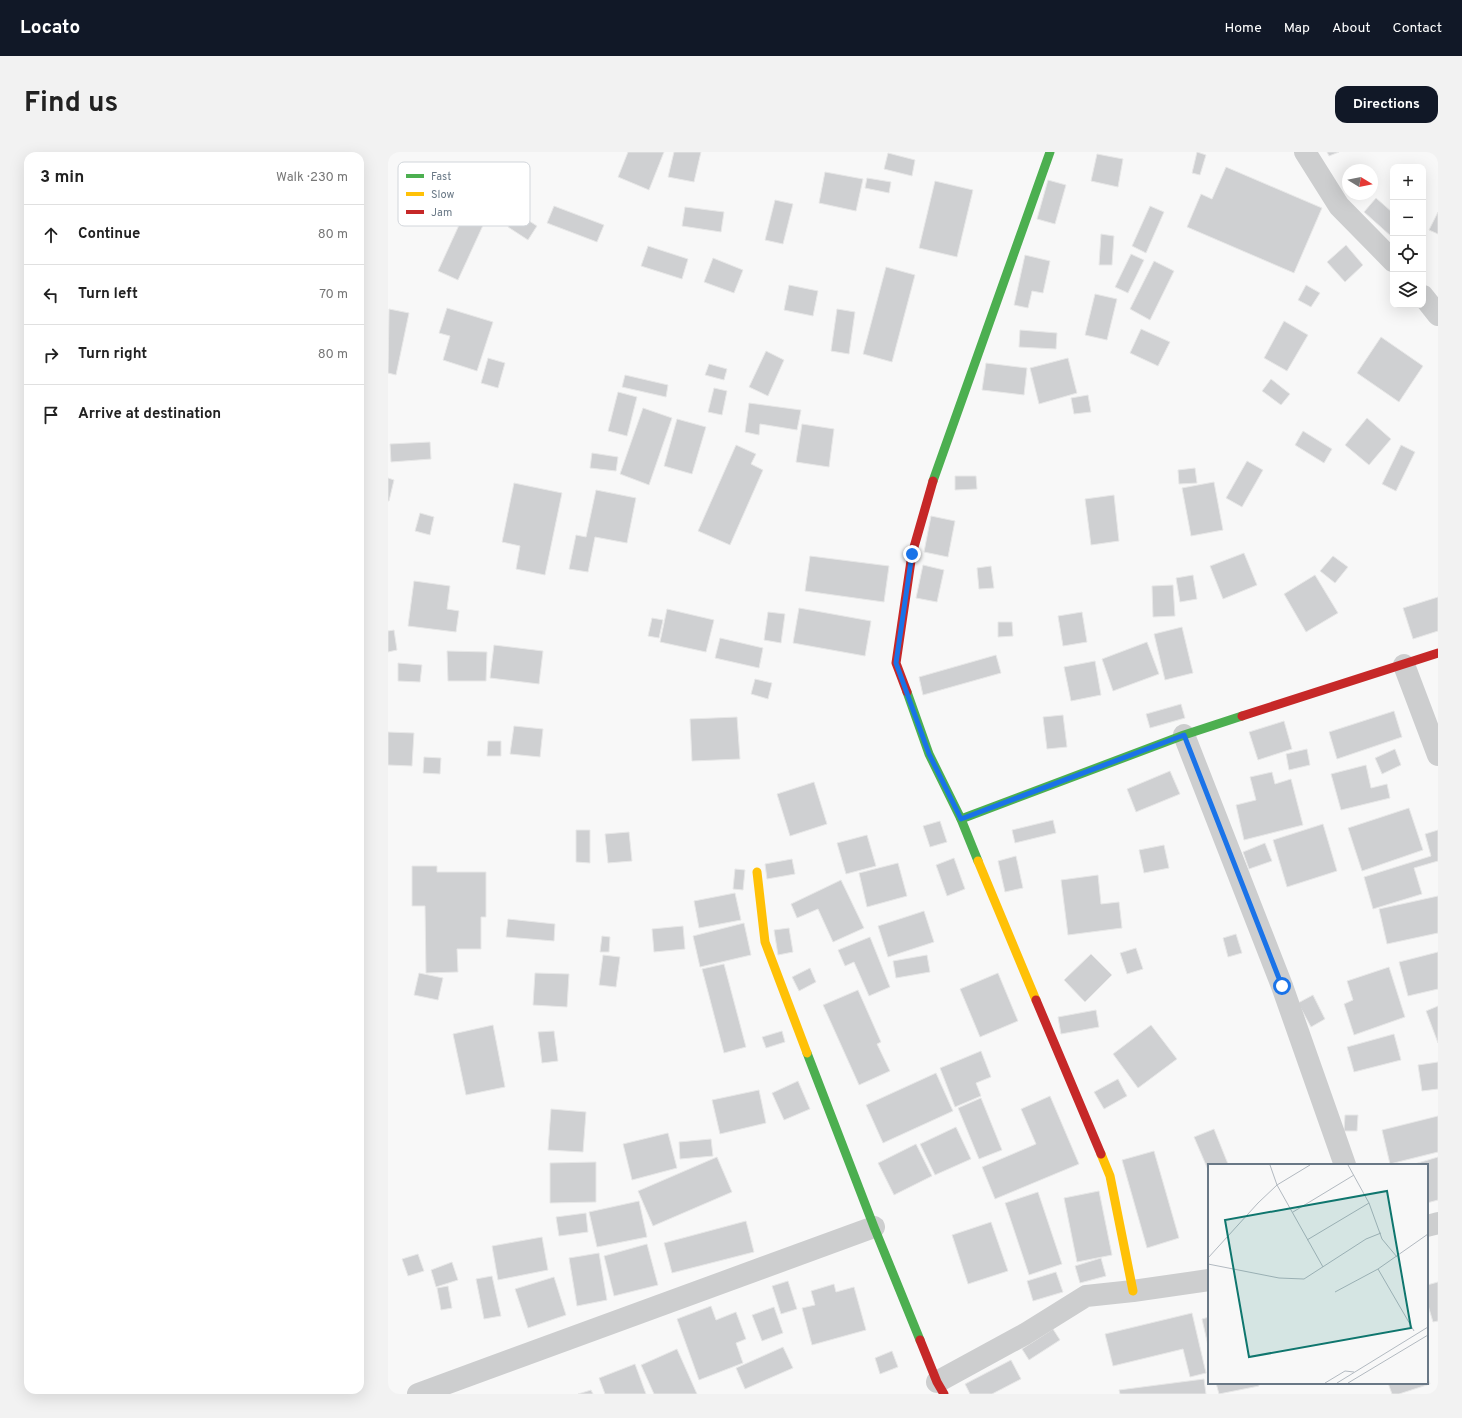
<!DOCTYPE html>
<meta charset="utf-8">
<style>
:root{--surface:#fff;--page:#f2f2f2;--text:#222;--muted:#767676;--line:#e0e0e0;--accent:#111827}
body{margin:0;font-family:Overpass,sans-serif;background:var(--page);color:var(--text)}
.controls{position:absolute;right:12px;top:12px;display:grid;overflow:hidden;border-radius:8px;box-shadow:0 4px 16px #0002}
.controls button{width:36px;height:36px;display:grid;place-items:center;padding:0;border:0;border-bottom:1px solid var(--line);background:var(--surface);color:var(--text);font:20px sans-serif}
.compass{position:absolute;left:954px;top:12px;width:36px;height:36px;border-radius:50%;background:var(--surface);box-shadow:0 4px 16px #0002;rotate:100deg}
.stop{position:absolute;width:12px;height:12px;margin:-9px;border:3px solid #1a73e8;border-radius:50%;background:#fff}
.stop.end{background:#1a73e8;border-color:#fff;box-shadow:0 1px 4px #0008}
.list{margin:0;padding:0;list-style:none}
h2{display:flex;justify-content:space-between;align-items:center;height:52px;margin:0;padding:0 16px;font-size:17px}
h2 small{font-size:13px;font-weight:400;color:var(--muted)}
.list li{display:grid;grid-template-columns:26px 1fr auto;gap:12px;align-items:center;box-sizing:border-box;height:60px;padding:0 16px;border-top:1px solid var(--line)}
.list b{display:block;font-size:15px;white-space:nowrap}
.list em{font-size:13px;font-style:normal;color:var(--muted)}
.icon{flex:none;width:22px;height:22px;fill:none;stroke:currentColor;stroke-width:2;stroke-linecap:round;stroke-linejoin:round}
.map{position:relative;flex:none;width:1050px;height:1242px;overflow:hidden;border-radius:12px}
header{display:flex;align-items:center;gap:24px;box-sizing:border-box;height:56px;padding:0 20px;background:var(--accent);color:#fff}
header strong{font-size:19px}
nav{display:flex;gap:22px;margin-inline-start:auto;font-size:14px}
.intro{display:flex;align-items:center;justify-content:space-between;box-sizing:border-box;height:96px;padding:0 24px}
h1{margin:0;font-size:28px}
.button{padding:10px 18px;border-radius:12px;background:var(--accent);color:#fff;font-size:14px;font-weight:700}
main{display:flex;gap:24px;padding:0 24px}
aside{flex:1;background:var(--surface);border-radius:12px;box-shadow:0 4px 16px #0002}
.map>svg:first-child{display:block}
</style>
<header>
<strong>Locato</strong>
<nav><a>Home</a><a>Map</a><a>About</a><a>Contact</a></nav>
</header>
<div class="intro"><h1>Find us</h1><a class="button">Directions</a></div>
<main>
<aside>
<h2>3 min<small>Walk · 230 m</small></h2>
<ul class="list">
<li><svg class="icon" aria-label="ahead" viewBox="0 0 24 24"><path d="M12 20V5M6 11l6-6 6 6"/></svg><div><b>Continue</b></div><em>80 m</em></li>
<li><svg class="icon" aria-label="left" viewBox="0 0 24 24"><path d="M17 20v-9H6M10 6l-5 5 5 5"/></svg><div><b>Turn left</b></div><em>70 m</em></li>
<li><svg class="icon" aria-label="right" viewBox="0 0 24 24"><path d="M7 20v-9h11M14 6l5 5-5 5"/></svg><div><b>Turn right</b></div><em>80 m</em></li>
<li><svg class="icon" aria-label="arrive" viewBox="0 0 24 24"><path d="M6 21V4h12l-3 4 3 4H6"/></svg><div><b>Arrive at destination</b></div></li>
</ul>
</aside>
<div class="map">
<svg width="1050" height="1242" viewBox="0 0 1050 1242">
<rect width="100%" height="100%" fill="#f8f8f8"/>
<g fill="#cfd0d2" stroke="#e8e8e8">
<polygon points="240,0 276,0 261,38 230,25"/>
<polygon points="286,0 313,0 306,30 280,25"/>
<polygon points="809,0 818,3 812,23 804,21"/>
<polygon points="939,0 951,0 941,4"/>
<polygon points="500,1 527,8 524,24 496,17"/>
<polygon points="709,2 735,7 730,35 703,29"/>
<polygon points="838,15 934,56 906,121 799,75 813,42 824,47"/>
<polygon points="437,20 475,27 468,59 431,51"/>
<polygon points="479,26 503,30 501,41 477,36"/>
<polygon points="660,28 678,33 667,72 649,67"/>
<polygon points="547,29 585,38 569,105 531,96"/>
<polygon points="988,46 1005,61 1004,85 976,60"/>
<polygon points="387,48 405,52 395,92 377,88"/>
<polygon points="166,54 216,73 209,90 159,71"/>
<polygon points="762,54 776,60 758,101 744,94"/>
<polygon points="297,55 336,60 333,80 294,74"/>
<polygon points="77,60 97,69 70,128 50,119"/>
<polygon points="1050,60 1050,82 1041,78"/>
<polygon points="129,61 149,74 140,88 120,75"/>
<polygon points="713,82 726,84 724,113 711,113"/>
<polygon points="958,93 975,113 957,130 939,110"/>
<polygon points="260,94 300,107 294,127 253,114"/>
<polygon points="743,102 756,108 740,141 727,135"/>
<polygon points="637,103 662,109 655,141 644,139 640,156 626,153"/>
<polygon points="325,106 355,118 346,141 316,130"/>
<polygon points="766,109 786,119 762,168 742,157"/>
<polygon points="498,115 527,123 504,210 475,202"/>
<polygon points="401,133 430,139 425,164 396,158"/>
<polygon points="918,133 932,141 923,155 910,148"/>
<polygon points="707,142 729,147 719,188 697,183"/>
<polygon points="59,156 105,170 89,219 55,208 62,184 51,181"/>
<polygon points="1,157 21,161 8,223 0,221"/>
<polygon points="449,157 467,160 461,202 443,199"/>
<polygon points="896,169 920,183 899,219 876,206"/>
<polygon points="753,177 782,190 770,214 742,201"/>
<polygon points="632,178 669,181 668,197 631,195"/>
<polygon points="993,185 1035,214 1011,250 969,221"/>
<polygon points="378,199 396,208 380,244 361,235"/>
<polygon points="100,206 117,211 110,236 93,231"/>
<polygon points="680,206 689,241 651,252 642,216"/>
<polygon points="598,211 639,216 636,243 594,238"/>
<polygon points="321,212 339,217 336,228 317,223"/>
<polygon points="237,223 280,233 278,245 234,235"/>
<polygon points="883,227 902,242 893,253 874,239"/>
<polygon points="326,236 339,239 334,263 320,260"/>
<polygon points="230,240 249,245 239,284 220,279"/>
<polygon points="700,243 703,260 686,262 683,246"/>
<polygon points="361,251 413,258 409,278 372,272 371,283 357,280"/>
<polygon points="255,256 284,266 261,333 232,322"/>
<polygon points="979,266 1003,287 981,313 957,293"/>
<polygon points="289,267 318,275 304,322 276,314"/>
<polygon points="414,272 446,277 441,315 408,310"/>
<polygon points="915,279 944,297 936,311 907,293"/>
<polygon points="42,290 43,307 3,310 2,292"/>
<polygon points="348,293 368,302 363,312 375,318 342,393 310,379"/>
<polygon points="1013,293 1027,300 1008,339 994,332"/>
<polygon points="204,301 230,305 228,319 202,316"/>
<polygon points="859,309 875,318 854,355 838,346"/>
<polygon points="807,316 809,331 791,332 790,318"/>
<polygon points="567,324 588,324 589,337 567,338"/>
<polygon points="0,326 6,328 1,349 0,349"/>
<polygon points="826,330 835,378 803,384 794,336"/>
<polygon points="126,331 174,341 157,423 128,417 132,394 114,390"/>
<polygon points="208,338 248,346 239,391 207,385 200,420 181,417 188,383 198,385"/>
<polygon points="726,343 731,389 703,393 697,347"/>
<polygon points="32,361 46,365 42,383 27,379"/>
<polygon points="543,364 567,369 560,405 536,400"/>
<polygon points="856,401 869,433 835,447 822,414"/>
<polygon points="422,404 501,414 496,450 417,439"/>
<polygon points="945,404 960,415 947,431 932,419"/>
<polygon points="535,413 556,418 549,450 528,446"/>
<polygon points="603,414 606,436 591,437 589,416"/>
<polygon points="805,423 809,447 792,450 788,426"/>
<polygon points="927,423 950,461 918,480 896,442"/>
<polygon points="26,429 62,434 59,457 71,459 68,480 20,474"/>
<polygon points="785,433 787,464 765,465 764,434"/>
<polygon points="1050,445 1050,479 1025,487 1015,456"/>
<polygon points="411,456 483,469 477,504 405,491"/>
<polygon points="279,457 326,468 318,500 272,490"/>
<polygon points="380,460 397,462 393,491 376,488"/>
<polygon points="694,460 699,490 675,494 670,464"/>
<polygon points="264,466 275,468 271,486 260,484"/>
<polygon points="610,470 624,470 625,484 610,485"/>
<polygon points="794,475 805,521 777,528 766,482"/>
<polygon points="6,478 9,498 0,500 0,479"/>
<polygon points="332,486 375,496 371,516 327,506"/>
<polygon points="759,490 771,522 725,539 714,507"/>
<polygon points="106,493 155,499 151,532 102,526"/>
<polygon points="59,499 99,500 98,529 60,529"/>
<polygon points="608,503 613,521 535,543 531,525"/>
<polygon points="707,509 713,543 683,549 676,515"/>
<polygon points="10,511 34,513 32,530 10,529"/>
<polygon points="367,527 384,531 380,547 363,542"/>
<polygon points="793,552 797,566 762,576 758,562"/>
<polygon points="1006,559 1014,585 949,607 941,580"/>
<polygon points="675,563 679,595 659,597 655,565"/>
<polygon points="349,565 352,607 304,609 302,567"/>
<polygon points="896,569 904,597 870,608 861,580"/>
<polygon points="126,574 155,577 152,605 122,602"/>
<polygon points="0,580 26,581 24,614 0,613"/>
<polygon points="100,589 113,589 113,604 99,604"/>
<polygon points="919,597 922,613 901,618 898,602"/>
<polygon points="1007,597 1013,613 994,622 987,606"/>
<polygon points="36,605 53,606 52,622 35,621"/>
<polygon points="978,613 983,636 999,632 1002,646 953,658 943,622"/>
<polygon points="782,619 792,642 748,660 739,637"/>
<polygon points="884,620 887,632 903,627 915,673 856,688 848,653 868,648 862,625"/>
<polygon points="426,630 439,672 402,684 389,642"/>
<polygon points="1021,656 1035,698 974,719 960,676"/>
<polygon points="665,668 668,681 627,691 624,678"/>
<polygon points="552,669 559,690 542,695 535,674"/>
<polygon points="935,672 949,719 899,735 885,688"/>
<polygon points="188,678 202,678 202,711 188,710"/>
<polygon points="1050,678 1050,709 1026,716 1034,742 985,757 976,725 1043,704 1037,682"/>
<polygon points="241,680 244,709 220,711 217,682"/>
<polygon points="479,683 488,714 458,722 449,691"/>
<polygon points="877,691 884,709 861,717 855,700"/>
<polygon points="776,693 781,716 756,721 751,698"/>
<polygon points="628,704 635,736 617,740 610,709"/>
<polygon points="566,706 577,737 559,744 548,713"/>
<polygon points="404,707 407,722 379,727 377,712"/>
<polygon points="510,711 519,744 479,755 471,721"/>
<polygon points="24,714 49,714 49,720 98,720 98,765 93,765 93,797 69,797 70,820 38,821 37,754 24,754"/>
<polygon points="347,717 357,718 355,738 345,737"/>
<polygon points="710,723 713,752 731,750 734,776 680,783 673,728"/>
<polygon points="453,728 476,776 445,790 430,757 409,766 403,752"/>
<polygon points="347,741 353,768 311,776 306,749"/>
<polygon points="1050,744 1050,781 999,792 991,757"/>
<polygon points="536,759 546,790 500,805 490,774"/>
<polygon points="120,767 167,772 166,789 118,785"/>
<polygon points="356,771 363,803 312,815 305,784"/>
<polygon points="295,774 297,797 266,800 264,777"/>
<polygon points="401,776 405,800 390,803 386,778"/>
<polygon points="848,782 854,801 840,805 835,786"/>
<polygon points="214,784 222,785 221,800 212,800"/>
<polygon points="482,785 502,835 481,844 466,810 457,814 450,798"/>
<polygon points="748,796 755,817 739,822 732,801"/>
<polygon points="1050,800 1050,837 1020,844 1011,810"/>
<polygon points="703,802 724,823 697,850 676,828"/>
<polygon points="215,803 232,805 228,835 211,833"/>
<polygon points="539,803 542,820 508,826 505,809"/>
<polygon points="336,812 358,895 336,901 314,817"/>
<polygon points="1001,815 1017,865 966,883 956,852 965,848 959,829"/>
<polygon points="422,816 428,830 411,839 404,825"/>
<polygon points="31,821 55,826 50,848 26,843"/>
<polygon points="147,821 181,822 179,855 145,853"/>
<polygon points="610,821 630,869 592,885 572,837"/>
<polygon points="470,838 493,890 489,892 502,919 471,933 435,853"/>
<polygon points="925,843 937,867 923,875 910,851"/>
<polygon points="1050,854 1050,891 1038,859"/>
<polygon points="708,858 711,875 673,882 670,865"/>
<polygon points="105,873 117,935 78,943 65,882"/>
<polygon points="763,873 789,907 750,936 725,902"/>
<polygon points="166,879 170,909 154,911 150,880"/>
<polygon points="394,879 397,890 378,896 374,885"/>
<polygon points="1006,882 1013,908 966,920 959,895"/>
<polygon points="593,899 603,925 588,931 593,944 567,955 552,916"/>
<polygon points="1050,910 1050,937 1034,939 1030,913"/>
<polygon points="548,921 565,959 495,991 478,953"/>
<polygon points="730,927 739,944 716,957 706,940"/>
<polygon points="410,929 422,957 396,968 384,941"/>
<polygon points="371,938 378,971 332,982 324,948"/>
<polygon points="662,944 691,1012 607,1047 594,1015 648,992 633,957"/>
<polygon points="593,946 614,998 591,1007 570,956"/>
<polygon points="163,957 198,960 195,1000 160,998"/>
<polygon points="957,963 970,963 969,979 956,979"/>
<polygon points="1050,964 1050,1000 1002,1012 994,978"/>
<polygon points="568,975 583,1007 547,1023 532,992"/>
<polygon points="826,977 840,1012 821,1013 821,1020 806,985"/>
<polygon points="280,981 289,1016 244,1028 235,992"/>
<polygon points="323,987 325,1004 292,1007 291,990"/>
<polygon points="528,992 544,1024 506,1043 490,1011"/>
<polygon points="766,999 791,1086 759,1096 734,1008"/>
<polygon points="329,1005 344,1040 265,1074 250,1039"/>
<polygon points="1050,1005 1050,1048 1039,1051 1039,1013 1023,1013"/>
<polygon points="208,1010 208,1050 162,1051 162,1011"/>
<polygon points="711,1039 724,1103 689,1110 676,1046"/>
<polygon points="650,1040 674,1112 641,1123 617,1051"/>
<polygon points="251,1049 259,1085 209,1095 201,1060"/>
<polygon points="198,1061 200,1080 171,1084 168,1065"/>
<polygon points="358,1069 366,1100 284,1121 276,1091"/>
<polygon points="603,1070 620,1119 580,1132 564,1083"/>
<polygon points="154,1085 160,1118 110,1128 104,1094"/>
<polygon points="259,1092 270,1133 226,1144 216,1104"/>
<polygon points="211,1101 219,1148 189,1154 181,1106"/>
<polygon points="30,1102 36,1119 20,1124 14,1107"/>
<polygon points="713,1106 718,1124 692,1131 687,1114"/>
<polygon points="64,1110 70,1128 48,1135 43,1118"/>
<polygon points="668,1120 675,1140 645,1149 639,1129"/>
<polygon points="104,1124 113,1164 96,1167 88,1127"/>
<polygon points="166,1125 178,1163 140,1176 127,1137"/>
<polygon points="400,1129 409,1157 393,1162 384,1134"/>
<polygon points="1050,1130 1050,1169 1045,1170 1039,1150 1039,1133"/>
<polygon points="446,1132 448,1140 466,1135 478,1178 424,1193 414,1156 427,1153 423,1139"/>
<polygon points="60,1134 64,1156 53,1158 49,1136"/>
<polygon points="323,1154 328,1168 348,1160 358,1187 348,1191 355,1211 311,1228 289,1167"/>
<polygon points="386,1155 395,1181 374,1189 364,1163"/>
<polygon points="804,1161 818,1221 802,1225 795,1197 725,1214 717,1182"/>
<polygon points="821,1165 821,1198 814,1167"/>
<polygon points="665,1177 672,1188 641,1208 634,1197"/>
<polygon points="395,1195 405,1216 357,1237 348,1216"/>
<polygon points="289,1197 309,1242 266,1242 253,1213"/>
<polygon points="504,1199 510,1215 492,1222 487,1206"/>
<polygon points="623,1208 633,1227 604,1242 582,1242 577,1232"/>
<polygon points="247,1212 258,1242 217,1242 211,1226"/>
<polygon points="1039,1222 1042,1232 1011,1242 1004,1242 1000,1231 1039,1231"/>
<polygon points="816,1227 818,1242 732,1242 731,1238"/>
<polygon points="828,1231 871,1231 871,1234 831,1242"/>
<polygon points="203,1238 205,1242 190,1242"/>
</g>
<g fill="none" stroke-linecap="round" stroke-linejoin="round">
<g stroke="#cdcecf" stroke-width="22">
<polyline points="917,0 951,54 1005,109"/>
<polyline points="1035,144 1050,163"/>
<polyline points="1016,513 1050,603"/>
<polyline points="796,583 894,834 957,1013"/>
<polyline points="1039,1074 1050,1071"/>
<polyline points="549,1230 637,1182 698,1144 745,1139 821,1128"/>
<polyline points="30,1242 486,1075"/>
</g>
<g stroke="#4caf50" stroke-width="9">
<polyline points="545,329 662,0"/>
<polyline points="519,540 541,602 573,667 590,709"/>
<polyline points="573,667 796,583 854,564"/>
<polyline points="419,901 486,1075 532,1188"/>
</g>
<g stroke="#ffc107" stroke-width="9">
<polyline points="590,709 648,848"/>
<polyline points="369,720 377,790 419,901"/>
<polyline points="713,1002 722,1024 745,1139"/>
</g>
<g stroke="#c62828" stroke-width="9">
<polyline points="519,540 508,511 524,402 545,329"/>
<polyline points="854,564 1050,501"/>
<polyline points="648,848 713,1002"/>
<polyline points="532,1188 549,1230 556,1242"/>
</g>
</g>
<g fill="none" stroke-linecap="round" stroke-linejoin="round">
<polyline stroke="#1a73e8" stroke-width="5" points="524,402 508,511 541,602 573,667 796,583 894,834"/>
</g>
<g transform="translate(820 1012)">
<rect width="220" height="220" fill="#f8f8f8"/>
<path fill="none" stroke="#b2b9c0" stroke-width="1" d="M62,1L69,21L115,103M140,1L161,39L174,75L189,93M85,48L146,11M99,76L161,39M0,94L50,39L69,21L102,1M0,100L71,114L96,115L158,75L173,69M170,105L206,167M127,128L170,105L220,70M117,219L137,207L146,208M129,219L220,163M140,219L220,171"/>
<path fill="#0f766e" fill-opacity="0.15" stroke="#0f766e" stroke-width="2" d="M179,27L203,164L41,193L17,56Z"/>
<rect width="220" height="220" fill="none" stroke="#697886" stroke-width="2"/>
</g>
<rect x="10" y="10" width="132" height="64" rx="6" fill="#fff" stroke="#d2d6db" stroke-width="1"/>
<rect x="18" y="22" width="18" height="4" fill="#4caf50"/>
<rect x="18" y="40" width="18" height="4" fill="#ffc107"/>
<rect x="18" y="58" width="18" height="4" fill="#c62828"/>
<g font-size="11" fill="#697886">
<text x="43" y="28">Fast</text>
<text x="43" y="46">Slow</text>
<text x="43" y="64">Jam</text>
</g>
</svg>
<div class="controls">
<button>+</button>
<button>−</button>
<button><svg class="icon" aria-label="locate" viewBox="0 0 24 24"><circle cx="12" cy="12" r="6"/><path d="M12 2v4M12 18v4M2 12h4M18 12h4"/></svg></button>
<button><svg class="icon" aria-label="layers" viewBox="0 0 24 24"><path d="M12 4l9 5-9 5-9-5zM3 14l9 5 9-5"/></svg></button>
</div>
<svg class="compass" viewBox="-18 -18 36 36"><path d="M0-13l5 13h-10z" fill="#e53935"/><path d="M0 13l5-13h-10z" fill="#767676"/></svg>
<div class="stop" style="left:894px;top:834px"></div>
<div class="stop end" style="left:524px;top:402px"></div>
</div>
</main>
